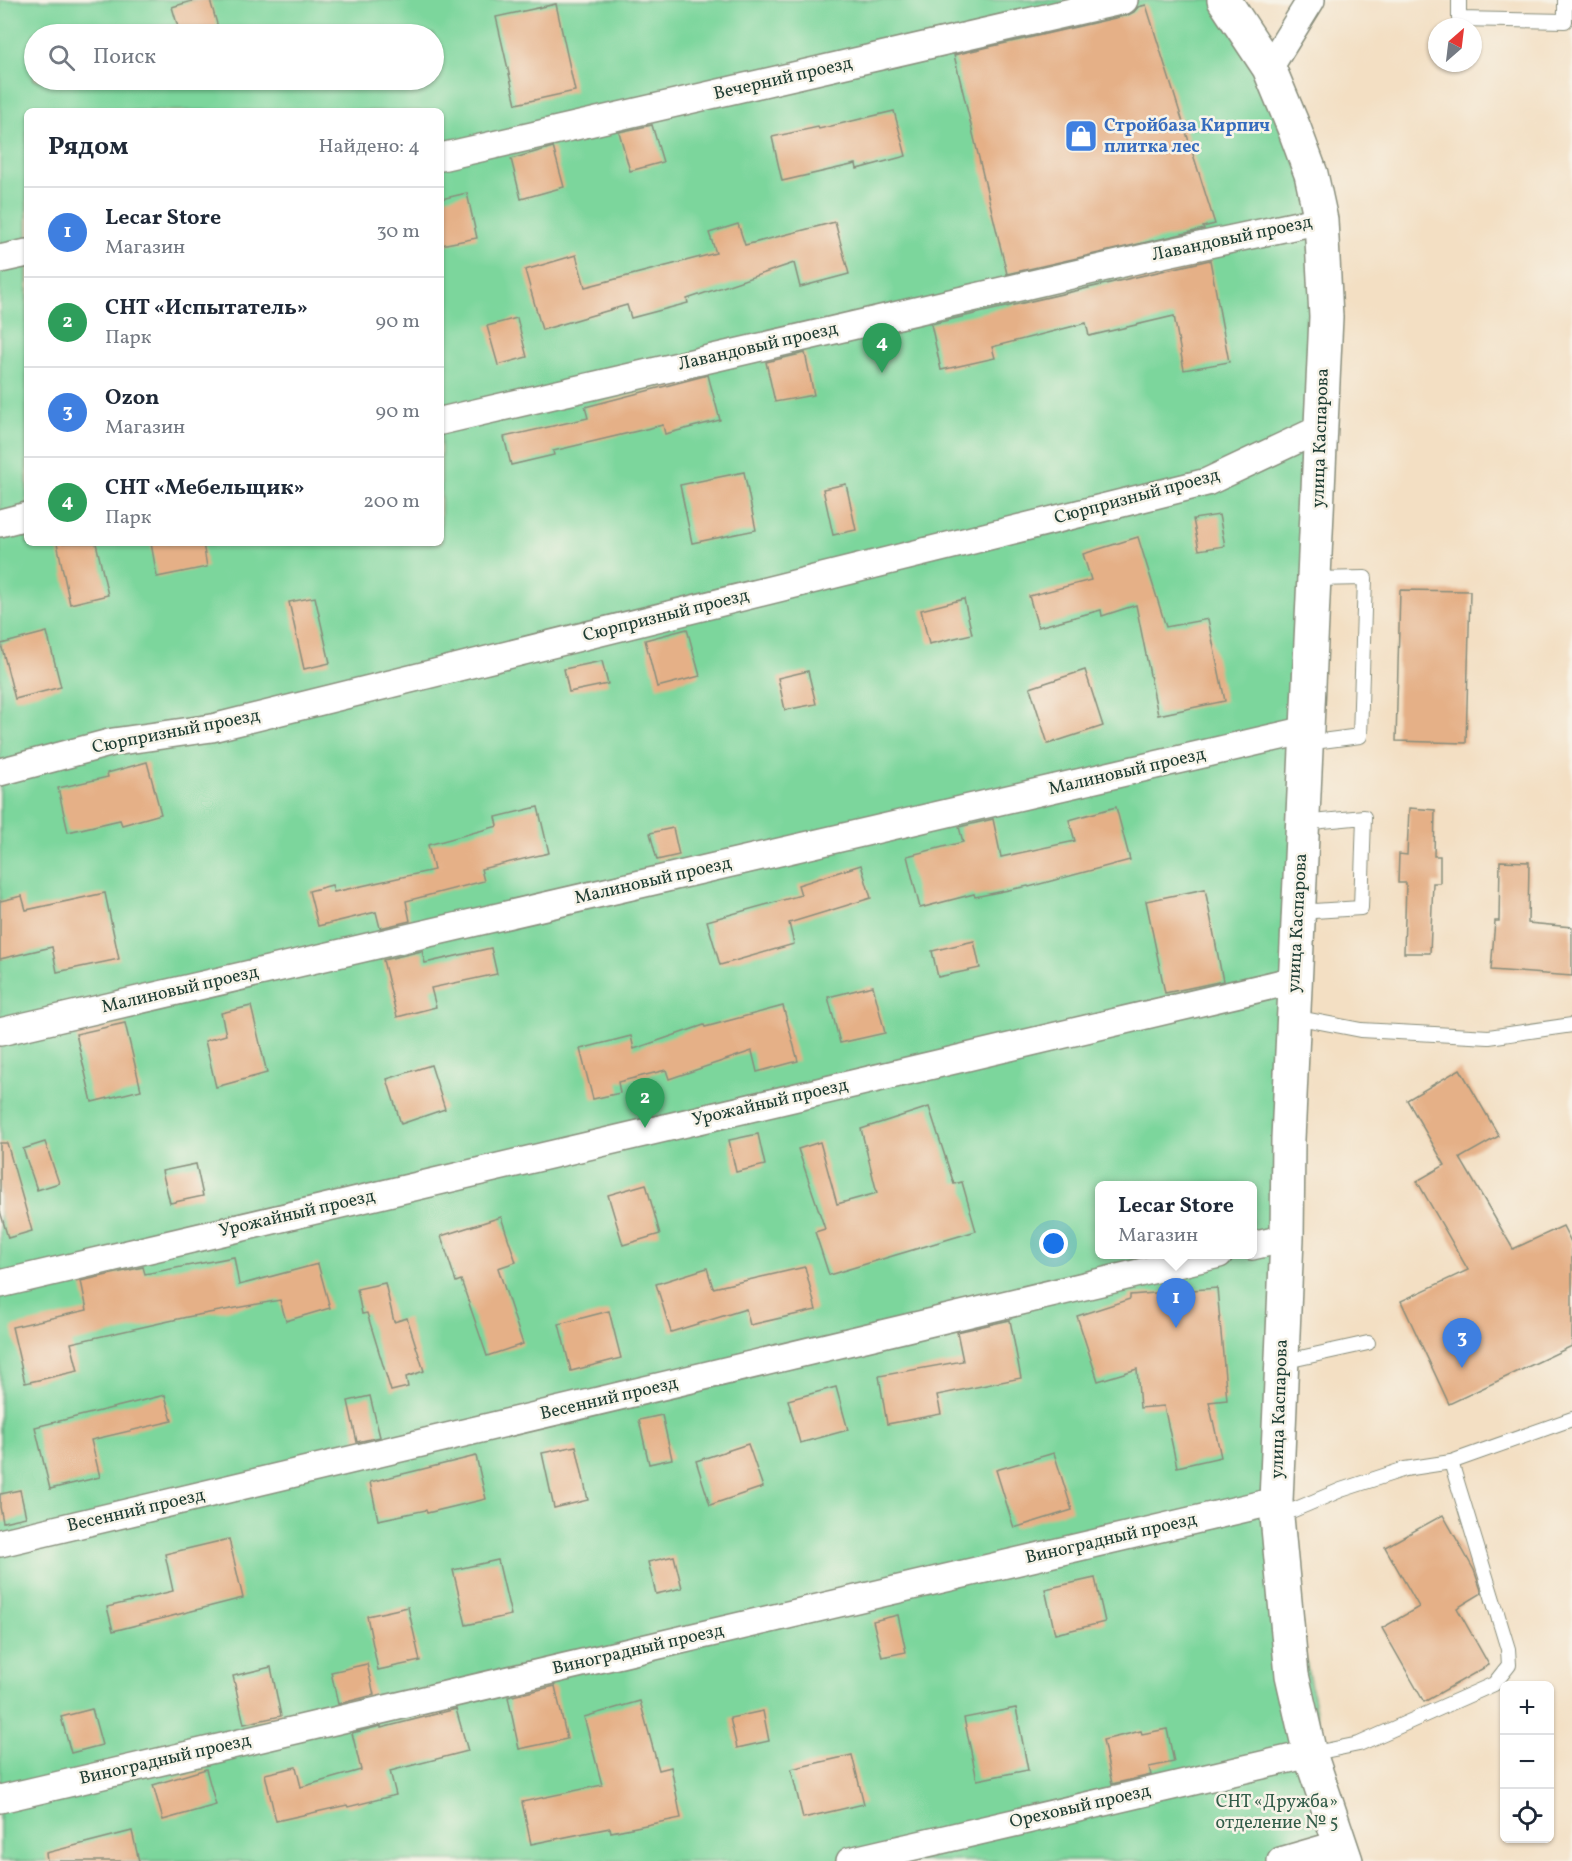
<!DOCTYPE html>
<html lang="ru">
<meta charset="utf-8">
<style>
:root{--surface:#fff;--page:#f2f2f3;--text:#1f2937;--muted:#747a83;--line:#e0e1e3;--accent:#d93025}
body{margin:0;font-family:Vollkorn,serif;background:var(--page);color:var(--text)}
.controls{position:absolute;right:18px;bottom:18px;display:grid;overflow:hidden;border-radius:9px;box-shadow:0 2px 4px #0004}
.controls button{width:54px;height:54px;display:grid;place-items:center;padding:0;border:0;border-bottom:2px solid var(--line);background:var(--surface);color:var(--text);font:30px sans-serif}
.compass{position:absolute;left:1428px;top:18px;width:54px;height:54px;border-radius:50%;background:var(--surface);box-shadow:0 2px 4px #0004;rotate:28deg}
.you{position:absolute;left:1054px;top:1244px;width:21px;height:21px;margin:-15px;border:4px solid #fff;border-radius:50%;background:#1a73e8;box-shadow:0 0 0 9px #1a73e833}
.badge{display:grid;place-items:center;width:39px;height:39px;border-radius:50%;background:var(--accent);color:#fff;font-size:20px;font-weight:700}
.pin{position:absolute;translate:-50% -50px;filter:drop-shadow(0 2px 3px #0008)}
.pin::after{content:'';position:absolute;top:32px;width:21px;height:18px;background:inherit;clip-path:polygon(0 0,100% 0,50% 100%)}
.popup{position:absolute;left:1095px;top:1181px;width:162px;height:78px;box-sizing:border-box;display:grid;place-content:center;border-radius:9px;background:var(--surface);filter:drop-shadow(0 2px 4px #0005);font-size:20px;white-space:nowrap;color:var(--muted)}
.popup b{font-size:22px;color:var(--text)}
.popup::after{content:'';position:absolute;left:50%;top:100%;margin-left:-12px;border:12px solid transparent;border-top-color:var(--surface)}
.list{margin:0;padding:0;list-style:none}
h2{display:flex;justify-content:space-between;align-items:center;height:78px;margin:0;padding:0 24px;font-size:26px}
h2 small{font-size:20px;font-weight:400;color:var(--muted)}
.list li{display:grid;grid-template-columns:39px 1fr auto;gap:18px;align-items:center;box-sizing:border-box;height:90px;padding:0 24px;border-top:2px solid var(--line)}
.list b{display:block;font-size:22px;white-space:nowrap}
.list p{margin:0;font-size:20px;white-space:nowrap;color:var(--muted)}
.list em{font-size:20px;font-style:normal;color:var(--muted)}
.icon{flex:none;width:33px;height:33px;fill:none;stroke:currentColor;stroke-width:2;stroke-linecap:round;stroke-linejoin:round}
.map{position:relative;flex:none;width:1572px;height:1861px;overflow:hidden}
.search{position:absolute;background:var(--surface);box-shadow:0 2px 4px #0004;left:24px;top:24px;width:420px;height:66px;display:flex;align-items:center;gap:15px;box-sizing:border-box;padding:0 21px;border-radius:33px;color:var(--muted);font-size:22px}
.panel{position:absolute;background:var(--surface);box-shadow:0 2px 4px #0004;left:24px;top:108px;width:420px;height:438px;border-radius:9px}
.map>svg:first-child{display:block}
</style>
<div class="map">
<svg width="1572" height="1861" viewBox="0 0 1572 1861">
<rect width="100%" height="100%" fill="#f7f3e8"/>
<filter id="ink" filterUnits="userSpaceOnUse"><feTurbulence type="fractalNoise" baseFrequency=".0167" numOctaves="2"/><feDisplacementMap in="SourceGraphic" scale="12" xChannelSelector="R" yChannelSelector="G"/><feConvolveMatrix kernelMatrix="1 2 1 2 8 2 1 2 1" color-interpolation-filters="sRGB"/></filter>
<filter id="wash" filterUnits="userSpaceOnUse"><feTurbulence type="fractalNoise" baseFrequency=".008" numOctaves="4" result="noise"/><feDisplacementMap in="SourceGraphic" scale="24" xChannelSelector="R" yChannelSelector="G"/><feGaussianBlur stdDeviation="1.35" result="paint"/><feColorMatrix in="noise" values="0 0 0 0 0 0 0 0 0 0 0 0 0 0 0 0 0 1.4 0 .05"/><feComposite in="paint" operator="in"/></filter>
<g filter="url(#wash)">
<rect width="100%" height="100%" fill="#f3dfc3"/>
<path fill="#7cd69c" stroke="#4e8a68" stroke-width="1.5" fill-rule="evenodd" d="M0,0H1224L1321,220L1277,1517L1346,1861H0ZM34,34H434V80H34ZM27,111H441V543H27ZM1100,1186H1252V1254H1100Z"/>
<g id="blocks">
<g fill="#e5b087">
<polygon points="195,0 210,0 220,34 180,34 172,7"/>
<polygon points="556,4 575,91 516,104 496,17"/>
<polygon points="1146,5 1215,224 1203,227 1204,229 1007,274 954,55 1128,15 1134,12 1138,7"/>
<polygon points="894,111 906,156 857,169 856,164 782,181 772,137 818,127 819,129"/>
<polygon points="652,125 663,162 630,171 619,132"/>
<polygon points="553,147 564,187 521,199 511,159"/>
<polygon points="467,193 477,238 441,245 441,199"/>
<polygon points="835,222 849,274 800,287 794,263 687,299 688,303 631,318 627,305 542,330 525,270 576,255 585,287 716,253 709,233 738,224 745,245"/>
<polygon points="1210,260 1229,362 1184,370 1174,316 1089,336 1086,323 992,347 995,358 941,370 931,324"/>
<polygon points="517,318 527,357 498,365 487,326"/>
<polygon points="805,353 814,395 775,402 766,362"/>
<polygon points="708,375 720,420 665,434 663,425 553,451 554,455 511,465 504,437 588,418 585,407"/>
<polygon points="744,472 756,530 692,543 680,485"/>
<polygon points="846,484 856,530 833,535 823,489"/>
<polygon points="1219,515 1225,546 1199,550 1193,519"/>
<polygon points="1138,537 1166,627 1208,619 1225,701 1158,715 1136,605 1102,616 1101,610 1038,627 1029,596 1091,580 1083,554"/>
<polygon points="57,543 96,543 108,595 70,604"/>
<polygon points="151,543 203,543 207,567 157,577"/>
<polygon points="1400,590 1470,591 1466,743 1396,741"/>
<polygon points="315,597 330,663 304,669 289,602"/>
<polygon points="964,599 972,634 929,644 921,610"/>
<polygon points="687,629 700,676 657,687 645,640"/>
<polygon points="47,632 61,687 15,699 1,644"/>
<polygon points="602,661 608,684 569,692 564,669"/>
<polygon points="1085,670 1103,726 1048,744 1030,688"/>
<polygon points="808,671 816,704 785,710 778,678"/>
<polygon points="147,762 161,814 122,825 120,820 68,832 58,788 108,777 107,773"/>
<polygon points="538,807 549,853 481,869 484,881 406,901 410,921 380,928 376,912 318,926 309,891 332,885 334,892 434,870 428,845 498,826 496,817"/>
<polygon points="1116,807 1130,860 1029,887 1028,886 975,897 974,894 920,908 907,856 963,842 959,827 993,819 1001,857 1075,841 1069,820"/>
<polygon points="1409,808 1435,810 1434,856 1440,856 1440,883 1433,883 1430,953 1404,953 1406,883 1398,883 1399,854 1407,855"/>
<polygon points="673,828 679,855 657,860 650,833"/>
<polygon points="1500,861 1529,862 1528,923 1572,927 1572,976 1491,970 1495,921 1499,921"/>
<polygon points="861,865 871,898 789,923 794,944 720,965 707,921 801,895 798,885"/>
<polygon points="1205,889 1223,981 1165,993 1146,901"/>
<polygon points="105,893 119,959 57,972 52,947 0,959 0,901 22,896 26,910"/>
<polygon points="974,941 980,968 938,977 932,951"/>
<polygon points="491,948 497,974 431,988 436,1007 397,1017 383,960 422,951 425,963"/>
<polygon points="873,986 885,1033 840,1043 828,997"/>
<polygon points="251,1006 267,1073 216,1087 205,1041 226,1035 221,1013"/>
<polygon points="783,1006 798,1061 757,1072 752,1051 669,1079 666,1070 618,1082 620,1093 593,1099 580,1049 631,1036 634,1049 704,1025 705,1027"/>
<polygon points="125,1023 141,1090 92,1102 76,1034"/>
<polygon points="431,1065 445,1109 401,1124 387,1079"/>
<polygon points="1460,1069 1499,1136 1460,1158 1513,1249 1563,1226 1572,1244 1572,1346 1449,1404 1401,1301 1468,1270 1417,1181 1445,1165 1407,1100"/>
<polygon points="929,1107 954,1184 962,1182 976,1231 829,1275 815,1232 825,1229 798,1149 820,1142 837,1204 877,1193 861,1129"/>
<polygon points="758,1134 765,1165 736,1172 729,1140"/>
<polygon points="45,1142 59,1183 37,1190 23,1149"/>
<polygon points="0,1143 7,1143 32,1231 8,1238 0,1211"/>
<polygon points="196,1164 203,1196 170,1203 162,1171"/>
<polygon points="646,1184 660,1234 623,1245 608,1195"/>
<polygon points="501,1217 516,1262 498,1268 523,1344 487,1356 461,1280 456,1282 441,1236"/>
<polygon points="234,1257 239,1285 318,1264 330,1308 286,1321 280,1300 187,1317 71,1343 78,1371 25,1383 12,1327 87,1310 81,1281 143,1267 145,1274"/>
<polygon points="805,1267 816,1310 750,1325 746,1309 671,1332 656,1284 707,1268 713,1288"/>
<polygon points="385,1283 394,1322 407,1318 424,1371 406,1377 408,1387 391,1391 367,1313 362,1314 357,1289"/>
<polygon points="1217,1288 1227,1400 1209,1402 1221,1457 1177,1467 1164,1406 1140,1408 1137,1369 1098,1381 1077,1316 1130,1299 1130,1295"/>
<polygon points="609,1311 621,1358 571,1371 559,1324"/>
<polygon points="1010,1320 1021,1378 937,1395 941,1414 887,1424 879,1376 963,1361 957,1332"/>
<polygon points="836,1387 848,1430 800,1443 788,1400"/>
<polygon points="165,1395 172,1421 91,1440 100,1477 50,1489 35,1427"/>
<polygon points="370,1396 380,1437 357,1442 348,1401"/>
<polygon points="662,1415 672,1459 649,1464 639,1420"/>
<polygon points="748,1444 763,1487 710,1505 696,1461"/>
<polygon points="576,1446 588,1500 554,1508 542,1453"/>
<polygon points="1054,1453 1072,1510 1014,1528 996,1470"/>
<polygon points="476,1456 486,1499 427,1513 426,1510 378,1520 370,1482"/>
<polygon points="20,1490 26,1517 3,1522 0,1507 0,1494"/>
<polygon points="1443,1515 1474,1570 1482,1593 1457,1608 1489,1665 1424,1702 1382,1628 1419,1607 1385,1547"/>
<polygon points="229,1539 243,1598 113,1631 107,1607 173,1591 165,1554"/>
<polygon points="674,1556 682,1588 656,1594 648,1562"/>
<polygon points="498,1560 511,1615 466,1625 453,1570"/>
<polygon points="1095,1578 1105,1622 1055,1634 1045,1589"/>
<polygon points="408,1607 420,1661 378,1670 367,1616"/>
<polygon points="898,1615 906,1652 882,1657 873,1621"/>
<polygon points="367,1664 374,1695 338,1704 331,1672"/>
<polygon points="271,1667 281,1716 244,1724 233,1676"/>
<polygon points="555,1686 567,1739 519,1749 508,1697"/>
<polygon points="640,1701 659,1770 671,1767 681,1818 611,1832 610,1828 531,1844 522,1802 602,1785 584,1717"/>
<polygon points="1016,1708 1028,1770 977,1780 964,1718"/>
<polygon points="92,1709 102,1745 71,1753 61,1717"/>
<polygon points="456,1709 468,1751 390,1771 396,1795 348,1807 347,1805 276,1821 265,1774 296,1767 301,1787 361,1770 352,1733 381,1726 381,1728"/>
<polygon points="763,1711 769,1741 737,1748 730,1718"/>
<polygon points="1167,1729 1174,1762 1149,1767 1151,1775 1112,1784 1103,1740 1141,1731 1142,1734"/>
<polygon points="852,1755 864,1804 803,1818 791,1769"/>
<polygon points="206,1769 216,1805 163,1820 153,1785"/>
<polygon points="132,1831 139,1861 47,1861 46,1853"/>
</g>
</g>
</g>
<g filter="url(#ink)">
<use href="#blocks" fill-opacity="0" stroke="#898e7c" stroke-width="1.5"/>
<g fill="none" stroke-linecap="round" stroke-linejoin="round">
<g stroke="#898e7c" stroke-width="16">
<g id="lane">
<polyline points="1459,0 1459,19 1565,21 1565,0"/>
<polyline points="1306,743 1360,736 1365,578 1314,579"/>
<polyline points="1298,912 1361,908 1364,817 1302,823"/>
<polyline points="1294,1017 1361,1030 1489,1037 1572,1025"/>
<polyline points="1282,1362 1368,1343"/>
<polyline points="1451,1462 1572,1419"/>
<polyline points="1277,1517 1341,1490 1405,1469 1451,1462 1508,1649 1509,1665 1494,1684 1359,1744 1310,1754"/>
</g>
</g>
<g stroke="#898e7c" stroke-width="30">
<g id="street">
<polyline points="1269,68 1311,0"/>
<polyline points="441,157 1124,0"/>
<polyline points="0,259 27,253"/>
<polyline points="441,421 1162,254 1321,220"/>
<polyline points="0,523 27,516"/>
<polyline points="0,772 113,742 212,728 1207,482 1322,428"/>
<polyline points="0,1032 1307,730"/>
<polyline points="1252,1246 1287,1238"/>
<polyline points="0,1284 1295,980"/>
<polyline points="0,1543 1219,1254"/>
<polyline points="0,1799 1276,1501"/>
<polyline points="850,1861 1310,1754"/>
<polyline points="1281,1861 1340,1844"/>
</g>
</g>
<g stroke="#898e7c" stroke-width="36">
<polyline id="primary" points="1224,0 1269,68 1294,128 1311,174 1321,220 1326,317 1288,1139 1287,1238 1276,1501 1277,1517 1292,1675 1310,1754 1346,1861"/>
</g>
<use href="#lane" stroke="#fff" stroke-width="14"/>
<use href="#street" stroke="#fff" stroke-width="27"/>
<use href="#primary" stroke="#fff" stroke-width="33"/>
</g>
</g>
<defs>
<g id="shop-square" transform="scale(1.725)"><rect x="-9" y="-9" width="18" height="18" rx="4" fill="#3f7fe0" stroke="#f7f3e8"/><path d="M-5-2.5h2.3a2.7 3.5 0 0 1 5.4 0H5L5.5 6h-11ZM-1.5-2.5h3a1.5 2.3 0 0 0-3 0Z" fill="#fff"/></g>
</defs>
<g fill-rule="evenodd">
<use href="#shop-square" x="1081" y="136"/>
</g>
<g text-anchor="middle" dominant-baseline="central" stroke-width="5" stroke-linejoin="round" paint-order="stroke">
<g font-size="18" fill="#1f3d34" stroke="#f7f3e8">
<text transform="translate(783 79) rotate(-13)">Вечерний проезд</text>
<text transform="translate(1232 239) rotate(-12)">Лавандовый проезд</text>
<text transform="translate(758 347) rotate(-13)">Лавандовый проезд</text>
<text transform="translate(1321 438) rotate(-88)">улица Каспарова</text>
<text transform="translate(1137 497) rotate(-15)">Сюрпризный проезд</text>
<text transform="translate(666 616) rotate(-14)">Сюрпризный проезд</text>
<text transform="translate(176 732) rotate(-11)">Сюрпризный проезд</text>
<text transform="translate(1127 772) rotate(-13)">Малиновый проезд</text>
<text transform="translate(653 881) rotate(-13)">Малиновый проезд</text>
<text transform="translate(1298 923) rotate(-87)">улица Каспарова</text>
<text transform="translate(180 990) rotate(-13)">Малиновый проезд</text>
<text transform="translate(770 1103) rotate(-13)">Урожайный проезд</text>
<text transform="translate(297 1214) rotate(-13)">Урожайный проезд</text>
<text transform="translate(609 1399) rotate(-13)">Весенний проезд</text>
<text transform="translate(1280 1409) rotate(-88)">улица Каспарова</text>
<text transform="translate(136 1511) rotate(-13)">Весенний проезд</text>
<text transform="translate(1111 1539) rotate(-13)">Виноградный проезд</text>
<text transform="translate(638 1650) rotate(-13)">Виноградный проезд</text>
<text transform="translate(165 1760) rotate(-13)">Виноградный проезд</text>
<text transform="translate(1080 1807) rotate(-13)">Ореховый проезд</text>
</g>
<g font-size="18" font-weight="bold" fill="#366cbe" stroke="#f7f3e8" text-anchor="start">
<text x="1104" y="126">Стройбаза Кирпич<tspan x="1104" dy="21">плитка лес</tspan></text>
</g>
<g font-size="18" fill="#325c49" stroke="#f7f3e8">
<text x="1277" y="1802">СНТ «Дружба»<tspan x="1277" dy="21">отделение № 5</tspan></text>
</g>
</g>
</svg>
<div class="controls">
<button>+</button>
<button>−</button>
<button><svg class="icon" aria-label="locate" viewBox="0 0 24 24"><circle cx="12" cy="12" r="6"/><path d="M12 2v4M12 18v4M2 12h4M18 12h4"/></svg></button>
</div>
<svg class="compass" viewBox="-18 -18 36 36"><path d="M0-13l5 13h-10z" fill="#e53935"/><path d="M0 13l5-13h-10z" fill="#747a83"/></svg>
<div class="you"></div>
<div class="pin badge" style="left:1176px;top:1328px;background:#3f7fe0">1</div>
<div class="popup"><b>Lecar Store</b>Магазин</div>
<div class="pin badge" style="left:645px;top:1128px;background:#2e9e5b">2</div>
<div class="pin badge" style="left:1462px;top:1368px;background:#3f7fe0">3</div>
<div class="pin badge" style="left:882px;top:373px;background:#2e9e5b">4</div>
<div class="search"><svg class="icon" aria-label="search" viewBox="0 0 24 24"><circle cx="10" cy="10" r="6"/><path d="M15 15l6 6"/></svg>Поиск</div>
<section class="panel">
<h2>Рядом<small>Найдено: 4</small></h2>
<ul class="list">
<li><span class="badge" style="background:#3f7fe0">1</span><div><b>Lecar Store</b><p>Магазин</p></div><em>30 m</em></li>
<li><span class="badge" style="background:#2e9e5b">2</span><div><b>СНТ «Испытатель»</b><p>Парк</p></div><em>90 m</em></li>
<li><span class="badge" style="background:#3f7fe0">3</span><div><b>Ozon</b><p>Магазин</p></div><em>90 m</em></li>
<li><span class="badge" style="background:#2e9e5b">4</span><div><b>СНТ «Мебельщик»</b><p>Парк</p></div><em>200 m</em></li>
</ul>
</section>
</div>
